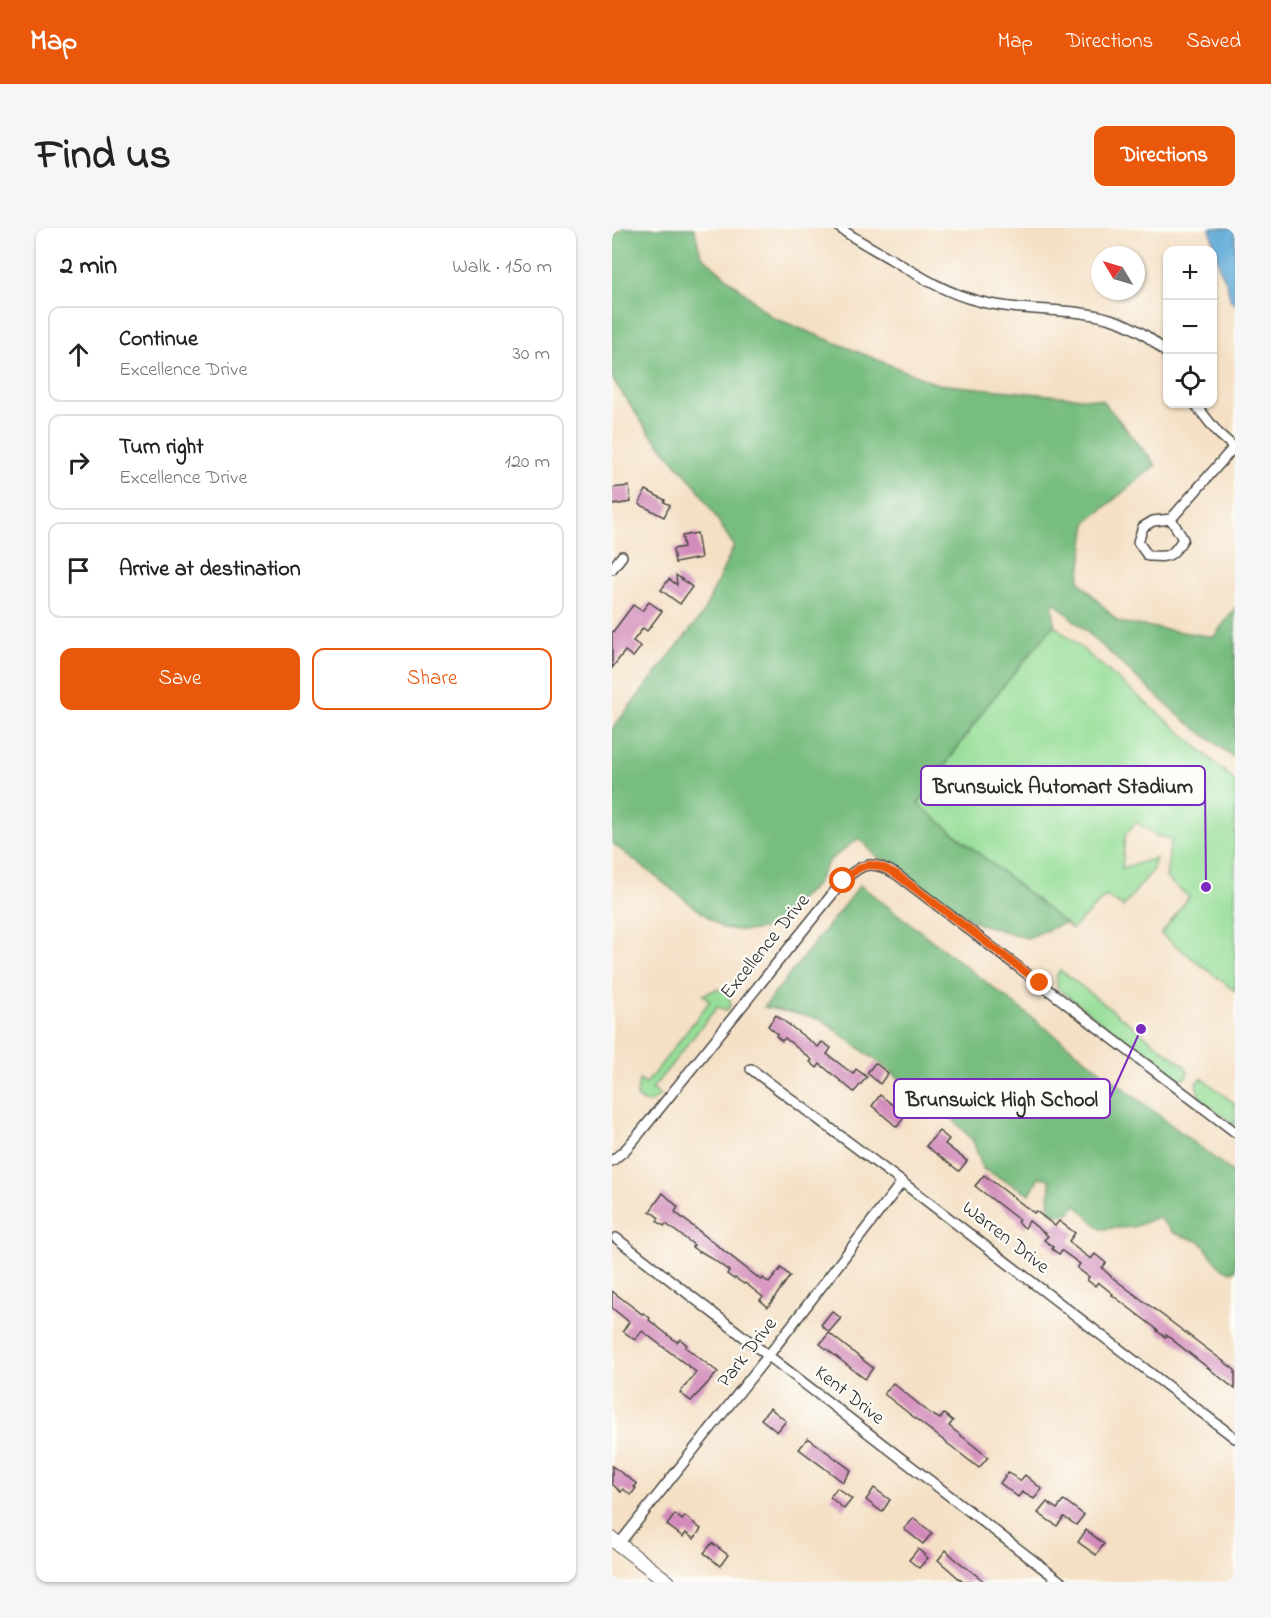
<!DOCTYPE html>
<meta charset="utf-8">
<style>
:root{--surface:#fff;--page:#f6f6f6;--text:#222;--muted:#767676;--line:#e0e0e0;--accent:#ea580c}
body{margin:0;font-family:"Indie Flower",sans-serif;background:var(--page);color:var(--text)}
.controls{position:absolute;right:18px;top:18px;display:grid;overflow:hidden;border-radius:12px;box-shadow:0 2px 4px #0004}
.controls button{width:54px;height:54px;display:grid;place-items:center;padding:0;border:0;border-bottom:2px solid var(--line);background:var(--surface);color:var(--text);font:30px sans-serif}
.compass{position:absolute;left:479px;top:18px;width:54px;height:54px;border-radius:50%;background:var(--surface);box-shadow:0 2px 4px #0004;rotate:308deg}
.stop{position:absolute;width:18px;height:18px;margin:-14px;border:4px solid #ea580c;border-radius:50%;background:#fff}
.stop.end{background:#ea580c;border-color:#fff;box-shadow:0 2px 6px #0008}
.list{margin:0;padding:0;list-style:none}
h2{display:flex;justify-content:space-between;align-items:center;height:78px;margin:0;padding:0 24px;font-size:26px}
h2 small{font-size:20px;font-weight:400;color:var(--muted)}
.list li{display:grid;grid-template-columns:39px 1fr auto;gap:18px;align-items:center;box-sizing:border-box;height:96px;margin:0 12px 12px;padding:0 12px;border:2px solid var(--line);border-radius:12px}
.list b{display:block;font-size:22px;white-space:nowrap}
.list p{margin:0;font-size:20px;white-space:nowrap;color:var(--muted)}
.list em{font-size:20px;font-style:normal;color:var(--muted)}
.actions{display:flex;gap:12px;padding:18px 24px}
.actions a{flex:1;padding:14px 0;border:2px solid var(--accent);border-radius:12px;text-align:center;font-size:21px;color:var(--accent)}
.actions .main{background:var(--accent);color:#fff}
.icon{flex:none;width:33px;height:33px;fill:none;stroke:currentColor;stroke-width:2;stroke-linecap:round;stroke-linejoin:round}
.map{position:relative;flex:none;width:623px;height:1354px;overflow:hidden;border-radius:12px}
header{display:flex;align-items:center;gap:36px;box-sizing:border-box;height:84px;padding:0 30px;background:var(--accent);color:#fff}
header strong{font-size:28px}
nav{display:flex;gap:33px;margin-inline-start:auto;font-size:21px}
.intro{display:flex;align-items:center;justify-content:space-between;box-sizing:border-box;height:144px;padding:0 36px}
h1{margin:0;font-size:42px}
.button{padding:15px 27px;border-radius:12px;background:var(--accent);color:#fff;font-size:21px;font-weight:700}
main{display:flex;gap:36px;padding:0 36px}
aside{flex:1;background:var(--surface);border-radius:12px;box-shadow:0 2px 4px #0004}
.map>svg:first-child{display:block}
</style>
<header>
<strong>Map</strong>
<nav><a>Map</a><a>Directions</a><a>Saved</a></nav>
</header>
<div class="intro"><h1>Find us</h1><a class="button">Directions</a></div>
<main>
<aside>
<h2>2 min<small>Walk · 150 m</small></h2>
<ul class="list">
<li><svg class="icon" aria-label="ahead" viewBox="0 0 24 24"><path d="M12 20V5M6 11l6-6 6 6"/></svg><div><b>Continue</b><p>Excellence Drive</p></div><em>30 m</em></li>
<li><svg class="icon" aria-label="right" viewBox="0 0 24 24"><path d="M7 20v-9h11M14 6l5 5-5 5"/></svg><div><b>Turn right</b><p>Excellence Drive</p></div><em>120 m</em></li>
<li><svg class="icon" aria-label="arrive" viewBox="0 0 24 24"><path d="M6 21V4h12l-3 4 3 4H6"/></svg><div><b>Arrive at destination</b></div></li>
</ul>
<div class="actions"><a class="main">Save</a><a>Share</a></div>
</aside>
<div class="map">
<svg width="623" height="1354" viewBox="0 0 623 1354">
<rect width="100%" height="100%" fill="#fdfcf7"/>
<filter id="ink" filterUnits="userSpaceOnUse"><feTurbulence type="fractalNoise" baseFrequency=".0167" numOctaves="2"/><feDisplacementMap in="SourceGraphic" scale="12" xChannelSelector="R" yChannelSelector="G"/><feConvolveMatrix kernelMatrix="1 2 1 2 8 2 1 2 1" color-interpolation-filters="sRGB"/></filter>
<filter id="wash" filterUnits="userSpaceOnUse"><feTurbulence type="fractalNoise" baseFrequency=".008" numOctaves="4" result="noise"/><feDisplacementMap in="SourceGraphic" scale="24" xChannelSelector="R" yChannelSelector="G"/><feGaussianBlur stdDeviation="1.35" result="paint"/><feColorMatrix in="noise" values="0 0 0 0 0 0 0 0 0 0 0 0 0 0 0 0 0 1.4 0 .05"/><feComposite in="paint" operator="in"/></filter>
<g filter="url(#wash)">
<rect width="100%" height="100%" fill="#f4e0c5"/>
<g fill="#96de98" stroke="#608462" stroke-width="1.5">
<polygon points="442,397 573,508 623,553 623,763 549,706 577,669 554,650 559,611 545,608 524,594 513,607 510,640 544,630 540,643 511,679 494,668 460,701 306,577 374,479"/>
<polygon points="448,742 574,839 576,845 573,850 564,851 445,760 445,746"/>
<path d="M105,761C115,763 117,768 119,776L115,782L105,779L40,861L48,867C39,875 34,879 25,868L27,852L34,856L98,773L91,767Z"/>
<polygon points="590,850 623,876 623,897 588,871 584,855"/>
</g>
<g fill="#78bd80" stroke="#527456" stroke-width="1.5">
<polygon points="12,0 82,0 89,27 160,89 325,156 490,172 544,237 475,294 467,353 506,394 602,409 623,380 623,530 566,487 441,373 442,397 374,479 306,576 453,695 415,710 365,695 264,628 247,610 217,633 203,658 181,677 165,699 135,703 110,700 0,615 0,570 4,566 0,562 0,501 90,387 122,318 85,259 35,202 0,150 0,9"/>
<polygon points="248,657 623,946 623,1042 619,1044 608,1039 589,1014 562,1005 546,989 522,999 489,1001 464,977 457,985 446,987 437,982 438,951 427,949 418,966 371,941 361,913 341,891 209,791 152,779"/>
</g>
<polygon fill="#60aad8" stroke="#466a82" stroke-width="1.5" points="598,0 623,0 623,77 618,71 615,56 608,41"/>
<g id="blocks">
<g fill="#d28aba">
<polygon points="17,258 19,274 0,277 0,260"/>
<polygon points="34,262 53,272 52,274 58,277 52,289 27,276"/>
<polygon points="85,305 89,330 63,335 61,321 72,319 70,308"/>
<polygon points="64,347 80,359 68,376 49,362 57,351 65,357"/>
<polygon points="37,374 50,383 35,403 31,400 21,413 29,419 21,429 13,423 0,440 0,405 21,377 30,383"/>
<polygon points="164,787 206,819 210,814 219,820 215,826 241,846 244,841 255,849 242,864 208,836 205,840 198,834 200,832 173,810 170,813 164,808 165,806 156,798"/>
<polygon points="263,835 276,845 268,856 255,845"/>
<polygon points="268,867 285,880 288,876 297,883 285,899 260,878"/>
<polygon points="327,903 337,911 333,916 355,933 347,943 314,918"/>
<polygon points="372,947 422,985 424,983 443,998 447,993 463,1005 457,1013 464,1020 479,1031 483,1026 494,1035 490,1040 501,1050 623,1142 623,1161 554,1107 553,1109 545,1103 546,1102 500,1067 501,1066 486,1054 483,1058 475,1052 477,1049 465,1040 468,1036 450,1023 447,1026 440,1021 441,1019 432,1012 436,1008 417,993 413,1000 405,994 407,992 363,958"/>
<polygon points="51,965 66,979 63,984 149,1052 151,1050 157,1055 169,1040 178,1048 156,1079 148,1072 151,1069 133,1055 132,1056 123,1050 122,1051 115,1046 117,1043 98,1029 88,1023 87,1024 80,1019 82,1017 54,996 52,998 45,993 47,990 38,983"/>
<polygon points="0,1063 30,1086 31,1085 38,1090 37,1092 65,1114 68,1111 75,1117 73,1119 106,1144 79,1173 68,1165 84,1144 30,1103 23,1112 11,1103 17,1094 0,1080"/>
<polygon points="220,1083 229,1090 217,1104 209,1097"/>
<polygon points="217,1105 261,1140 253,1151 208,1116"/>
<polygon points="281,1155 319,1186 328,1191 332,1186 341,1193 337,1198 376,1229 367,1240 272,1166"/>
<polygon points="158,1180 174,1193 165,1204 149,1191"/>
<polygon points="196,1210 239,1242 231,1254 187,1221"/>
<polygon points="0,1238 25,1256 22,1259 24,1260 19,1267 11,1261 9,1264 0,1256"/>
<polygon points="396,1244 408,1253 413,1247 430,1261 422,1271 410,1264 406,1269 388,1255"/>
<polygon points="225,1260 240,1271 232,1281 218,1269"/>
<polygon points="262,1260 278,1272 270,1284 254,1272"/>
<polygon points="452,1272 472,1287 464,1297 452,1289 445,1298 426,1285 435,1274 445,1281"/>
<polygon points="63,1286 70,1292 73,1288 89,1301 82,1311 74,1305 71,1309 55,1297"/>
<polygon points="302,1290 320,1305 311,1316 292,1301"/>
<polygon points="474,1302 492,1316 484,1327 466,1314"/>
<polygon points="100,1315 116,1327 108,1338 92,1325"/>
<polygon points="306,1321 316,1330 307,1340 297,1332"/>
<polygon points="334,1322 342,1330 373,1354 351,1354 326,1332"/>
</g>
</g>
</g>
<g filter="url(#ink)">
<use href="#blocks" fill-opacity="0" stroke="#494642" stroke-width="1.5"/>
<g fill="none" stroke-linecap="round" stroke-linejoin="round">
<g stroke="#494642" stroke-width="12">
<g id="street">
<path d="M228,0C244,12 262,21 279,31C307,48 334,65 366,73C434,91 502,68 556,127"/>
<polyline points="583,176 606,205 623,220"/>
<path d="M559,291L571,311C559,330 557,329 536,328L526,314L531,299L541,293L559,291L622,219"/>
<polyline points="0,341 10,328"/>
<polyline points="139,841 290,954 623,1210"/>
<path d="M0,933L13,922L27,906L231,653C251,634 260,632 284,646L623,904"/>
<polyline points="4,1010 449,1354"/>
<polyline points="7,1316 156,1128 290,954"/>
</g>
</g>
<g stroke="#494642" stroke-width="16">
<polyline id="secondary" points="0,1311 56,1354"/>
</g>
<use href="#street" stroke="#fff" stroke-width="9"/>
<use href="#secondary" stroke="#fff" stroke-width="14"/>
</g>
</g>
<g fill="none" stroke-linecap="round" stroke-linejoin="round" filter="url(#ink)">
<path stroke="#ea580c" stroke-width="8" d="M231,653C250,634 260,632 284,646L428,755"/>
</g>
<g text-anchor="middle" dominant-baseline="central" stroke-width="4.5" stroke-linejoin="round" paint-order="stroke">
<g font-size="20" fill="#2b2b2b" stroke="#fdfcf7">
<text transform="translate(154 719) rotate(-51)">Excellence Drive</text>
<text transform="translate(393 1010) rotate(38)">Warren Drive</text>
<text transform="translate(136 1125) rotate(-52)">Park Drive</text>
<text transform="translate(237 1168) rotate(38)">Kent Drive</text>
</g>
</g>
<path fill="none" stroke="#7b2cbf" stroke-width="2" d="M594 659L593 557M529 801L498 870"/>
<g fill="#7b2cbf" stroke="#fdfcf7" stroke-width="2">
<circle cx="594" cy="659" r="6"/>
<circle cx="529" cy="801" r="6"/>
</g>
<g fill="#fdfcf7" stroke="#7b2cbf" stroke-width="2">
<rect x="309" y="538" width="284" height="39" rx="6"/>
<rect x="282" y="851" width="216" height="39" rx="6"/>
</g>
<g font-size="21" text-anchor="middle" font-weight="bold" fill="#2b2b2b">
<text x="451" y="565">Brunswick Automart Stadium</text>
<text x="390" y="878">Brunswick High School</text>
</g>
</svg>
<div class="controls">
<button>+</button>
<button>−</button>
<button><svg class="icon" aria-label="locate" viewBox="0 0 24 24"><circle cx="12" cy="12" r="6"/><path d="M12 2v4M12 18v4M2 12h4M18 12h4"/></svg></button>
</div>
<svg class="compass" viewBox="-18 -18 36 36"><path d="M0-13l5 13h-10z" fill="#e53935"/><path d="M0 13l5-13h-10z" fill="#767676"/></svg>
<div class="stop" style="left:231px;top:653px"></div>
<div class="stop end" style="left:428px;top:755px"></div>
</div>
</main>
